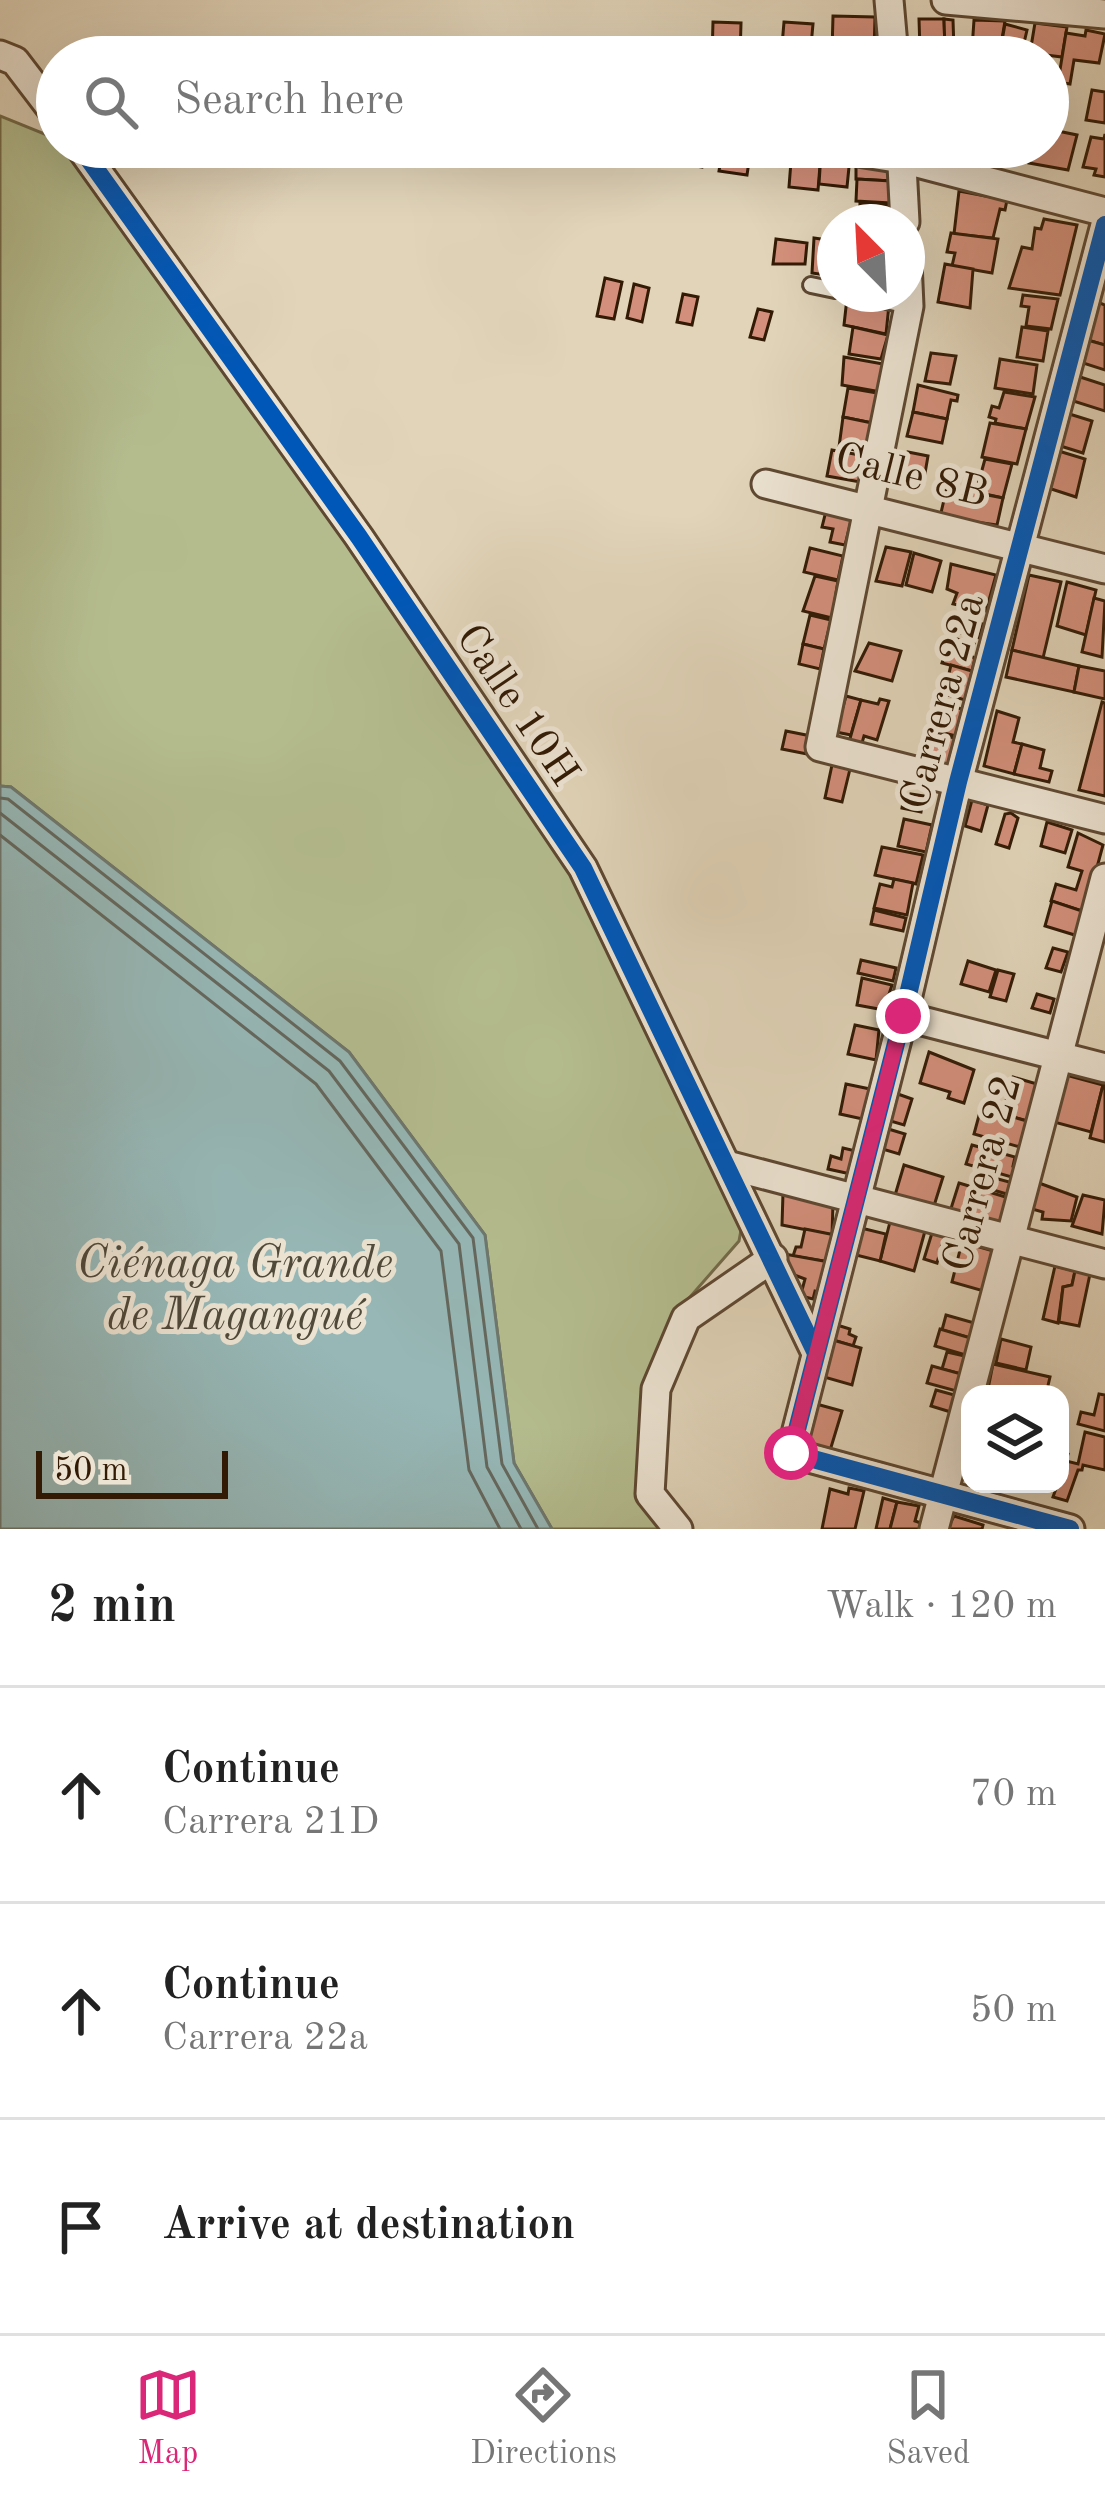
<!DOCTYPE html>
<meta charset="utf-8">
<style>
:root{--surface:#fff;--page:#f2f2f2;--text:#222;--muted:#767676;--line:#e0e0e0;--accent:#db2777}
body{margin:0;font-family:"Old Standard TT",serif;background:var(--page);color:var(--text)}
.controls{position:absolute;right:36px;bottom:36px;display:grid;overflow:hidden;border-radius:24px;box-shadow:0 12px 48px #0002}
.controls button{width:108px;height:108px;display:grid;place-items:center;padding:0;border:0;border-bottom:3px solid var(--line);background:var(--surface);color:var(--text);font:60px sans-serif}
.compass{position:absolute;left:817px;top:204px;width:108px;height:108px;border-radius:50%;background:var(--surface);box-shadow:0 12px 48px #0002;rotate:336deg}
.scale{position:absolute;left:36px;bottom:30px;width:192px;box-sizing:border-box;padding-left:12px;border:6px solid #321a05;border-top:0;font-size:33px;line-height:42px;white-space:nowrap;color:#321a05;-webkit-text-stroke:9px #ece3d2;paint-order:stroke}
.stop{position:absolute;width:36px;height:36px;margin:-27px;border:9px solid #db2777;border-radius:50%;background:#fff}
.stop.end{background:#db2777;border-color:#fff;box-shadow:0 3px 12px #0008}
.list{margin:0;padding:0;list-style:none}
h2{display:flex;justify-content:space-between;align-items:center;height:156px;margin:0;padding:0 48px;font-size:51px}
h2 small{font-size:39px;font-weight:400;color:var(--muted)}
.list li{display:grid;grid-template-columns:78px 1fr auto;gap:36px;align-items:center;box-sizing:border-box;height:216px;padding:0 48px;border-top:3px solid var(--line)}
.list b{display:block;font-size:45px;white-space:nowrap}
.list p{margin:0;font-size:39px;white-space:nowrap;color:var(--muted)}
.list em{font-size:39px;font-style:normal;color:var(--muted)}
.icon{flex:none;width:66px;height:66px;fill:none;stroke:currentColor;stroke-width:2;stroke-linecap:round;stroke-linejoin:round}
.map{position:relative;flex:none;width:1105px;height:1529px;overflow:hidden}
.search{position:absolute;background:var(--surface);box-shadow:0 12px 48px #0002;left:36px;right:36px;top:36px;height:132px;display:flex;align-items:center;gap:30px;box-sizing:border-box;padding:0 42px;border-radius:66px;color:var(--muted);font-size:45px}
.sheet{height:804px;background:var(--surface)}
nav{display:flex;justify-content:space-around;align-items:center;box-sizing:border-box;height:168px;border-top:3px solid var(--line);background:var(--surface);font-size:33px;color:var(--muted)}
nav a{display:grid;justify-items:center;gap:6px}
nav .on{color:var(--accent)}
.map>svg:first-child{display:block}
</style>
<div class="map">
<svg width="1105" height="1529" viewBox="0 0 1105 1529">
<rect width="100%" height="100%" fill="#e1d4b9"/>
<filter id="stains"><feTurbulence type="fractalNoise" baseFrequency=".00167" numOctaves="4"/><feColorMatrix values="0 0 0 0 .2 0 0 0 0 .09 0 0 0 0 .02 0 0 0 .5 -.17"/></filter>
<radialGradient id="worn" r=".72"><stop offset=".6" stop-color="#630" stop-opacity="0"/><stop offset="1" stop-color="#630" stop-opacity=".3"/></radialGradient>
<polygon fill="#b4bc8e" stroke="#736b4a" stroke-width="3" points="0,116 57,139 57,147 66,147 349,543 575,871 743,1219 739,1241 683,1305 640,1426 646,1504 664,1529 552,1529 514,1463 485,1235 349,1052 11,787 0,786"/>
<polygon fill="#96b7b6" stroke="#6e786f" stroke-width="3" points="0,786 11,787 349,1052 485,1235 514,1463 552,1529 0,1529"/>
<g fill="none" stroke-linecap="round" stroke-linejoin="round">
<g stroke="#64685e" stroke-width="3">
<polyline points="0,798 8,799 340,1061 473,1238 502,1464 538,1529"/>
<polyline points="0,813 329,1071 459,1244 487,1467 521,1529"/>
<polyline points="0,835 316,1084 441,1251 469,1470 500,1529"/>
</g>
</g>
<g fill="#d38f7b" stroke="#321a05" stroke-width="3">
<polygon points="833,16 875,17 874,52 832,52"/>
<polygon points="919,19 944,19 945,50 920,50"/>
<polygon points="944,19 953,20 954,50 945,50"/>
<polygon points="974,20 1005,21 1000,51 972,49"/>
<polygon points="713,22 741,23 740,57 712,57"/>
<polygon points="784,22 813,24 810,57 781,57"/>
<polygon points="1035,23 1067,27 1062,57 1030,53"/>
<polygon points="1005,24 1027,30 1024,43 1011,42 1009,52 1000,52"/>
<polygon points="1086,30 1105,34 1099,63 1074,60 1070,84 1058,82 1066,33 1085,36"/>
<polygon points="1092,90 1105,92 1105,123 1086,120"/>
<polygon points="1048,129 1077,135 1068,170 1029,163 1033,147 1048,147"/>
<polygon points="1105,134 1105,177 1094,175 1096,169 1083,167 1091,137 1104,139"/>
<polygon points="645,147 670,147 668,160 644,157"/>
<polygon points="677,147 717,147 716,158 704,157 702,167 683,164 684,155 676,155"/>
<polygon points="723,147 751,148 747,175 719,171"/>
<polygon points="792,149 821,153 818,190 789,187"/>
<polygon points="821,153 850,157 847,187 819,184"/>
<polygon points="856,165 892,167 891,181 856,179"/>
<polygon points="857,179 891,181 891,203 856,201"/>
<polygon points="959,191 1007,200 1005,210 1000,209 993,238 954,234"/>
<polygon points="860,203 890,205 889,222 859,222"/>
<polygon points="1044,219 1077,225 1060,295 1009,288 1022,247 1032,249 1035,228 1041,229"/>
<polygon points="951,233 998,239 992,273 952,266 955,253 947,252"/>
<polygon points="814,238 828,240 826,275 812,273"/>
<polygon points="776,239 807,243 805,264 773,264"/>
<polygon points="945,264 973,269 970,308 938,302"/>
<polygon points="605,278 622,282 614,319 597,316"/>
<polygon points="634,284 649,288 642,322 627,318"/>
<polygon points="683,294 698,297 692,325 677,322"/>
<polygon points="1023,295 1058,299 1051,329 1026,326 1029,307 1021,306"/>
<polygon points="847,298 889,305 886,334 844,325"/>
<polygon points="1095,301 1105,305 1105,345 1084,339"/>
<polygon points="758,309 772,312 764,340 750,337"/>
<polygon points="853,327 888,335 881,359 849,354"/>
<polygon points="1022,327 1048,331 1043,361 1017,357"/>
<polygon points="1084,339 1105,345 1105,370 1077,361"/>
<polygon points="931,353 956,356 950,384 925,381"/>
<polygon points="844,357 883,364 881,392 842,385"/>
<polygon points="1000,359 1037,365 1033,394 995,388"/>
<polygon points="1074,375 1105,385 1105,411 1067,399"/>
<polygon points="918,385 958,395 957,401 951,400 947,419 913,412"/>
<polygon points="848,388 883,394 877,424 843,417"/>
<polygon points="1004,392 1035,397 1026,429 995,423 996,419 989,417 992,406 999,408"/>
<polygon points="913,412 947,419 942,443 907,436"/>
<polygon points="1063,412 1092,421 1083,453 1054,444"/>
<polygon points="843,417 877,424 872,453 839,447"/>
<polygon points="990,423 1026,429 1017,464 982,457"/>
<polygon points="1052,449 1085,459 1076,497 1042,486"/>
<polygon points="832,450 871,457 866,483 827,476"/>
<polygon points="908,452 928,456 924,479 904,475"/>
<polygon points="985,459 1012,464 1003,498 976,492"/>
<polygon points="947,487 1003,498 997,525 940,517"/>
<polygon points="826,511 852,517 845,545 830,542 833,529 822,527"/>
<polygon points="886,547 911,552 902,586 876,581"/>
<polygon points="810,548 843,556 838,580 804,572"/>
<polygon points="914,553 941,561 932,592 906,585"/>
<polygon points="951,564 996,575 986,611 953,604 957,593 947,589"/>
<polygon points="1029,575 1061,582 1043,658 1012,650"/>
<polygon points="815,576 838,581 832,618 803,611"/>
<polygon points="1067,582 1096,590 1086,635 1057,626"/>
<polygon points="1094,598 1105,601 1102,657 1082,652"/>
<polygon points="810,615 831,620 824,649 803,644"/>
<polygon points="957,618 983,624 979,638 954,631"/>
<polygon points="950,637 974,644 970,656 975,658 972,671 942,663"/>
<polygon points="869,643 901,651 892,681 855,671"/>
<polygon points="803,644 824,649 820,669 799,664"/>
<polygon points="1012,650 1079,666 1074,692 1006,677"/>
<polygon points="951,665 972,671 965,700 944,694"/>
<polygon points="1079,666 1105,671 1105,699 1074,692"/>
<polygon points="846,696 861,700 851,735 836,732"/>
<polygon points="880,699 889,701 877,740 864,736 862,743 849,742 861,700 878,704"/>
<polygon points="1102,702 1105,703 1105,796 1079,790"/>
<polygon points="944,704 962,709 956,736 936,731"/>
<polygon points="997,711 1019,718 1013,742 1022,744 1014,774 984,766"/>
<polygon points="786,731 811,736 807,754 782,749"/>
<polygon points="931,733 955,738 947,769 922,763"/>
<polygon points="1022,744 1044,750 1040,768 1052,771 1049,782 1014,774"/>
<polygon points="832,765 850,769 842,802 825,798"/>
<polygon points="911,794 924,796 921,812 902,808 903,802 910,803"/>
<polygon points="972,800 988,805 981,831 965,826"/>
<polygon points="1011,813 1018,818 1009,848 996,844 1005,814"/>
<polygon points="904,819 932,825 926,852 898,846"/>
<polygon points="1047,822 1072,830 1065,853 1041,846"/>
<polygon points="1078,833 1103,845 1085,912 1051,901 1056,884 1076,890 1082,871 1068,867"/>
<polygon points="882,847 923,855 916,884 875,875"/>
<polygon points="894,879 913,883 907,915 874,908 880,884 892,887"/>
<polygon points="1052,901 1085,912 1078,936 1045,926"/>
<polygon points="874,910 906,918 903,931 871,924"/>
<polygon points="1053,948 1068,952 1061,972 1046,968"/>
<polygon points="861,960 896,968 893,981 858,973"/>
<polygon points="968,961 996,970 989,992 961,984"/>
<polygon points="998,970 1014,974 1006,1001 990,997"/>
<polygon points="862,978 892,985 884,1010 857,1005"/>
<polygon points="1037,994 1054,999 1050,1013 1032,1008"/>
<polygon points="855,1025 879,1030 876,1060 848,1054"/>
<polygon points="929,1052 974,1070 964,1103 948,1098 950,1092 920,1083"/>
<polygon points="1066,1075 1103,1085 1091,1132 1054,1122"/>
<polygon points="1013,1077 1037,1084 1034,1096 1039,1097 1031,1122 1002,1114"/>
<polygon points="846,1084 870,1089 867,1120 840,1114"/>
<polygon points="1103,1085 1105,1086 1105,1142 1090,1138"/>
<polygon points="895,1093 912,1099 904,1125 887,1120"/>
<polygon points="981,1108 1027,1121 1020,1147 974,1134"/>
<polygon points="885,1128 905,1134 899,1154 879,1148"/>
<polygon points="972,1145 1015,1157 1013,1166 1018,1167 1015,1178 966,1164"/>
<polygon points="843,1148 860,1152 855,1175 828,1169 831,1156 841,1159"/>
<polygon points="904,1165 943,1177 933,1209 893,1202"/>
<polygon points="976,1173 1013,1183 1010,1195 973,1184"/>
<polygon points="959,1183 1009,1198 998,1233 948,1218"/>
<polygon points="1039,1183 1077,1197 1071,1221 1042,1219 1043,1212 1032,1209"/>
<polygon points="783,1193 833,1203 832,1235 782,1225"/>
<polygon points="1083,1195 1105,1200 1102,1234 1072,1226"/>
<polygon points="890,1222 925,1231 914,1271 880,1261"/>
<polygon points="861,1228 886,1234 880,1261 848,1253"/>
<polygon points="805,1229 835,1235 829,1262 793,1256 796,1247 801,1247"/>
<polygon points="932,1233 944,1237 937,1263 924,1259"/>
<polygon points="962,1242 997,1252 987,1292 952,1282"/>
<polygon points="779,1253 829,1262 823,1293 815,1291 813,1299 805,1297 801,1294 805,1279 789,1273"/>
<polygon points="1055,1266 1075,1271 1072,1285 1063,1287 1058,1323 1043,1319"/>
<polygon points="1075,1271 1090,1274 1079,1326 1059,1322 1063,1287 1072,1285"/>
<polygon points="946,1315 978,1324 974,1339 942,1330"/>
<polygon points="837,1325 850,1329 849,1334 856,1337 853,1346 833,1340"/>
<polygon points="940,1329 974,1339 969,1356 935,1346"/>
<polygon points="826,1338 861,1348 852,1385 817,1375"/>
<polygon points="1001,1339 1031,1347 1026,1370 996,1363"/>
<polygon points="947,1352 969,1357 965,1375 942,1369"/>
<polygon points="993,1364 1050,1377 1046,1394 987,1394"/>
<polygon points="932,1366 965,1375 960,1392 927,1383"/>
<polygon points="936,1390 958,1396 954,1413 931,1406"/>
<polygon points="1099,1394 1105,1395 1105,1431 1078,1424 1081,1412 1094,1415"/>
<polygon points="809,1402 842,1411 829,1454 796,1445"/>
<polygon points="1085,1432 1105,1437 1105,1470 1083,1465 1082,1470 1078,1470 1067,1501 1053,1497 1064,1466 1060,1465 1061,1452 1068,1454 1066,1461 1078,1464"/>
<polygon points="849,1488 864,1491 855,1529 822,1529 830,1489 848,1494"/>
<polygon points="883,1498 897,1502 890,1529 876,1529"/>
<polygon points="897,1502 919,1506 915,1521 921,1523 920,1529 890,1529"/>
<polygon points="954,1516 983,1525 982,1529 947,1529"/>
</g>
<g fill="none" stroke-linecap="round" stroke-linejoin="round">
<g stroke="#5e4832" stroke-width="20">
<g id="service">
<polyline points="811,285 835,290"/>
<polyline points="854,294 909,306"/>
</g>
</g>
<g stroke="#5e4832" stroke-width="33">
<g id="minor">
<polyline points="889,0 894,57"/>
<polyline points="946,0 1105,14"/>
<polyline points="0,55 15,61 57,116"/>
<polyline points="80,147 359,537 583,868 815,1351"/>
<polyline points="826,147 902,159 1105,212"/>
<polyline points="901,147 905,222"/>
<polyline points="907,262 909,306 820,747 1105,819"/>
<polyline points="766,484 1105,569"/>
<polyline points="903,1016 1105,1068"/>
<polyline points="727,1165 1105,1264"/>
<polyline points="678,1529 650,1494 656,1389 686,1318 773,1258"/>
<polyline points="934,1529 1105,878"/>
<polyline points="1070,1529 791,1453 903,1016 958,782 1105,225"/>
</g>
</g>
<use href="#service" stroke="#ece3d2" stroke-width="14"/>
<use href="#minor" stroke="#ece3d2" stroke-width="27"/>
<g stroke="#ece3d2" stroke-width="26">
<g id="cycleway">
<polyline points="80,147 359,537 583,868 815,1351"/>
<polyline points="1070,1529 791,1453 903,1016 958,782 1105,225"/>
</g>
</g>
<use href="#cycleway" stroke="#0057b8" stroke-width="18"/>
</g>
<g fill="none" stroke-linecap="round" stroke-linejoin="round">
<polyline stroke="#db2777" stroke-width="15" points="791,1453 903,1016"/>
</g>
<g text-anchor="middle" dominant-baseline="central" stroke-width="10" stroke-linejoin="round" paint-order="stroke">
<g font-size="42" fill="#321a05" stroke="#ece3d2">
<text transform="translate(911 477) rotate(14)">Calle 8B</text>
<text transform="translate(944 702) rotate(-75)">Carrera 22a</text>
<text transform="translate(516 706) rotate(56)">Calle 10H</text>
<text transform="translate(984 1174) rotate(-75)">Carrera 22</text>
</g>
<g font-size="45" font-style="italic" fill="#50493a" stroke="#ece3d2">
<text x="235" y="1265">Ciénaga Grande<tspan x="235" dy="52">de Magangué</tspan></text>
</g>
</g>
<rect width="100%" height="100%" filter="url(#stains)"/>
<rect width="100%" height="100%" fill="url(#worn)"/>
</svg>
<div class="controls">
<button><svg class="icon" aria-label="layers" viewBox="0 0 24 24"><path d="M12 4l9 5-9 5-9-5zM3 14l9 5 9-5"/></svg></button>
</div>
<svg class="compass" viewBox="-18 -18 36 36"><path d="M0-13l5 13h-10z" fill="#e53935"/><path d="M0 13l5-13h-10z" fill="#767676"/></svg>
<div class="scale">50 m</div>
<div class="stop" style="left:791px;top:1453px"></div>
<div class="stop end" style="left:903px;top:1016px"></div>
<div class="search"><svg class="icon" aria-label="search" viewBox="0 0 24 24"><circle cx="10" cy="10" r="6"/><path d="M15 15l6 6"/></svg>Search here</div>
</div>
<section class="sheet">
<h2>2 min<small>Walk · 120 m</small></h2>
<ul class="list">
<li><svg class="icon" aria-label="ahead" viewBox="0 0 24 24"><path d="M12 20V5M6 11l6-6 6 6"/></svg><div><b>Continue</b><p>Carrera 21D</p></div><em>70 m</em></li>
<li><svg class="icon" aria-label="ahead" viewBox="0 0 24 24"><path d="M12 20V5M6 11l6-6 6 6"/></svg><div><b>Continue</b><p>Carrera 22a</p></div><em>50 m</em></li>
<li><svg class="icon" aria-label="arrive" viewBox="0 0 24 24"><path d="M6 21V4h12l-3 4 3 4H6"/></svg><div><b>Arrive at destination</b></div></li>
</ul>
</section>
<nav>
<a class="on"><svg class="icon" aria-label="map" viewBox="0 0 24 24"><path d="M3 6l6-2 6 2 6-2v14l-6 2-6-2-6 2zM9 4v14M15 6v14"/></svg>Map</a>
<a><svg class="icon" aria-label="directions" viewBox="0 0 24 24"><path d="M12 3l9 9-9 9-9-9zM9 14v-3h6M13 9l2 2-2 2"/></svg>Directions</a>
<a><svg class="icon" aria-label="saved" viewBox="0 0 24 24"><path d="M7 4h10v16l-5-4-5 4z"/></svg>Saved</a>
</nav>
